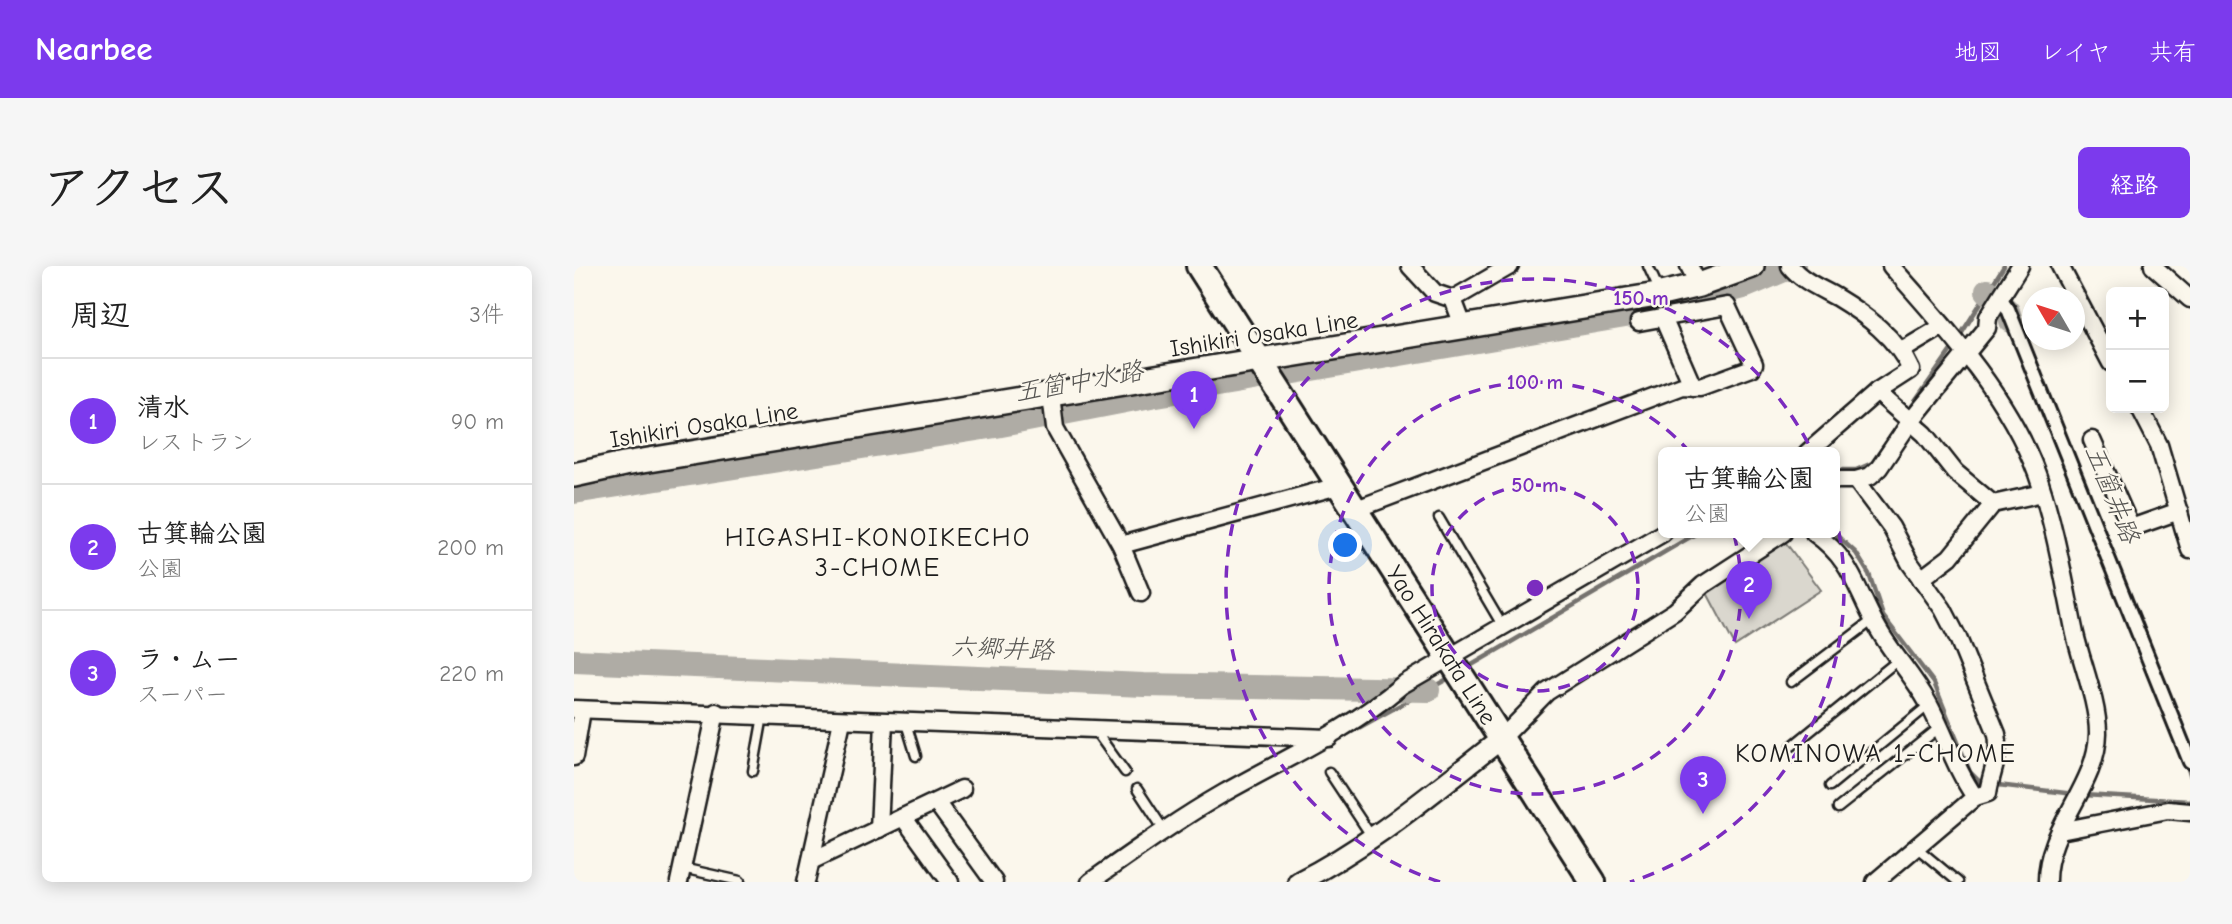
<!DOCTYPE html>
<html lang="ja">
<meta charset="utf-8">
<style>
:root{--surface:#fff;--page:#f6f6f6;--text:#222;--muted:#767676;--line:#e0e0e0;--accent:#7c3aed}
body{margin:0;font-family:"Comic Neue","Klee One",sans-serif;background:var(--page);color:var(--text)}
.controls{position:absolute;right:21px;top:21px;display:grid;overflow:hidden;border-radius:10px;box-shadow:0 4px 18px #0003}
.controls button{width:63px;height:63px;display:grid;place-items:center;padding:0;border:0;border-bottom:2px solid var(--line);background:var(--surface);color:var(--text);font:35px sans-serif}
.compass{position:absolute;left:1448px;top:21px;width:63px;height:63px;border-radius:50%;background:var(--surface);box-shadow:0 4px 18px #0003;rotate:309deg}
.you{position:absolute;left:772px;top:280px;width:24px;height:24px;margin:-18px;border:5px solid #fff;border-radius:50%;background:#1a73e8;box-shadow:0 0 0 10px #1a73e833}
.badge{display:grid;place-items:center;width:46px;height:46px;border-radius:50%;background:var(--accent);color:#fff;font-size:23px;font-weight:700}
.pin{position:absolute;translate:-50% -58px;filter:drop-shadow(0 2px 4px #0008)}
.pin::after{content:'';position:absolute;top:37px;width:24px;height:21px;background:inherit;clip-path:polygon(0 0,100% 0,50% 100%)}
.popup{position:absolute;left:1084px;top:181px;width:182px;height:91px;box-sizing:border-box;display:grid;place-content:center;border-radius:10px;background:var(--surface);filter:drop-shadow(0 2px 5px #0005);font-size:23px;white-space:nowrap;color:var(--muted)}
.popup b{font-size:26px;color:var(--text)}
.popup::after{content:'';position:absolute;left:50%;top:100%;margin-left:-14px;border:14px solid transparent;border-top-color:var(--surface)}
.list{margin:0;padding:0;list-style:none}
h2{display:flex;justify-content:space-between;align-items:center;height:91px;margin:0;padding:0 28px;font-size:30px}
h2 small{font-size:23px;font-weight:400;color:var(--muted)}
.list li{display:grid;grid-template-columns:46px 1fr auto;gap:21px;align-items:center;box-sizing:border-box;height:126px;padding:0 28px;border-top:2px solid var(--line)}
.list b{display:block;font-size:26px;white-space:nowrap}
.list p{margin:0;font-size:23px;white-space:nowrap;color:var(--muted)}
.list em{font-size:23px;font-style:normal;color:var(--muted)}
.map{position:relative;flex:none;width:1616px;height:616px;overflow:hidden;border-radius:10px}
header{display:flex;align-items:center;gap:42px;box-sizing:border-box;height:98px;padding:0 35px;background:var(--accent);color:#fff}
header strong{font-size:33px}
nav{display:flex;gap:38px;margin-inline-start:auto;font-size:24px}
.intro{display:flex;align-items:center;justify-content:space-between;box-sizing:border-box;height:168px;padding:0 42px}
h1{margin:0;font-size:49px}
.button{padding:18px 32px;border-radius:10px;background:var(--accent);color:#fff;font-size:24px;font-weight:700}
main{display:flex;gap:42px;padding:0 42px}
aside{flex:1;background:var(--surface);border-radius:10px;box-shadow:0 4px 18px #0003}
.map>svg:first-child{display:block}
</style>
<header>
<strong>Nearbee</strong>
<nav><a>地図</a><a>レイヤ</a><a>共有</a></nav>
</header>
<div class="intro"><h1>アクセス</h1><a class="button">経路</a></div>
<main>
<aside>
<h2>周辺<small>3件</small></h2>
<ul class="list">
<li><span class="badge">1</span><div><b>清水</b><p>レストラン</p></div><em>90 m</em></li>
<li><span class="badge">2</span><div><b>古箕輪公園</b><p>公園</p></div><em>200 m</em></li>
<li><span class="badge">3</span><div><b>ラ・ムー</b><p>スーパー</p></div><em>220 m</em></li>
</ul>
</aside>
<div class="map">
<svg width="1616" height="616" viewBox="0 0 1616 616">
<rect width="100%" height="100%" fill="#fbf7ec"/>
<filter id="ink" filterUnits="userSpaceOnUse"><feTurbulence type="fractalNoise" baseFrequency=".0143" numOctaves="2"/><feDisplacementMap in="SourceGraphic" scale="14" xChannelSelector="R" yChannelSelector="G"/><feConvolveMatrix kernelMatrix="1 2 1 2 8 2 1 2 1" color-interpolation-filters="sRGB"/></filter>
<g filter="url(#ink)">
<polygon fill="#dad7ce" stroke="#7b7a75" stroke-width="2" points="1209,273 1247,324 1161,380 1132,325"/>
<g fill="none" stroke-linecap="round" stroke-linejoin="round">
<g stroke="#74726e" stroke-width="4.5">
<polyline points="1384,73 1430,0"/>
<polyline points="1261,204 1282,204 1298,197 1380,80"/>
<polyline points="1260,267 1282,287 1295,308 1309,350 1360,417 1396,506 1407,517 1500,528"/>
<polyline points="891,403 1123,267"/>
<polyline points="1612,496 1616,509"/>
<polyline points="692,513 877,411"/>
<polyline points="1509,529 1616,535"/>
</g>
<g stroke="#afaca5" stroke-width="24">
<polyline points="1413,25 1434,45 1437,55"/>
<polyline points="0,226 422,160 577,130 1081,45 1170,21 1220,0"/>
<polyline points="0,395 570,419 854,424"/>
</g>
<g stroke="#1c1c1c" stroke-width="13">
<g id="service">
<polyline points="1074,0 1086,26"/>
<polyline points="865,252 928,359"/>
<polyline points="1217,416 1299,354"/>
<polyline points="332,457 342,490"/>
<polyline points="520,463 551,506"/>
<polyline points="1218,480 1323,395"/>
<polyline points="179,505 189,450"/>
<polyline points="755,506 798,571"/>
<polyline points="1256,520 1355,439"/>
<polyline points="563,523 590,564"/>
<polyline points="1264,542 1365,462"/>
<polyline points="1342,581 1384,616"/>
<polyline points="108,602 166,615"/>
</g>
</g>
<g stroke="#1c1c1c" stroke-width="18">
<polyline id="pedestrian" points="1426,32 1434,43 1616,496"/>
</g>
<g stroke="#1c1c1c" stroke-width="21">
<g id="minor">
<polyline points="836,0 861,27 879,33"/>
<polyline points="1115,0 1125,19"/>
<path d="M1216,0C1228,15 1246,22 1262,31C1292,49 1323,72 1337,104L1303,126L1233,187"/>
<path d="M1317,0C1372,62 1434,129 1463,208C1481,259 1490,315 1501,368C1508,398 1524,437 1524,467C1523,521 1472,562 1473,616"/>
<polyline points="1486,0 1537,97"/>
<polyline points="1579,0 1616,33"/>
<polyline points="1089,52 1119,121"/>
<polyline points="890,62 879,33 936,0"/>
<polyline points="1329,84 1369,60"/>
<polyline points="1303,126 1351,168 1381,206 1419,238"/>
<polyline points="477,129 481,162 547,279 567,327"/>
<polyline points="1566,142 1585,179 1616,284"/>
<polyline points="1518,174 1557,262 1605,245"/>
<polyline points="1261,214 1282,214 1296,210 1305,202 1336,156 1413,62 1414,51 1446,0"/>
<path d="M1282,214L1317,261L1336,297L1369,343L1384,372L1423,468C1427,489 1417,506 1414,527L1401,531"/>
<polyline points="780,244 1108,120 1126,121 1178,102 1180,98 1153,40 1065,56"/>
<path d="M1240,267C1278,294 1281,321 1302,359C1317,387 1338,408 1353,435C1371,467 1380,501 1401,531L1301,616"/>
<polyline points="547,279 764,220"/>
<polyline points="1347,313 1376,291 1419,238 1469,227"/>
<polyline points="0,443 755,472"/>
<polyline points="926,474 973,426 1101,345 1129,319 1209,267"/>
<polyline points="0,491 8,444"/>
<polyline points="362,536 420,616"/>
<polyline points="329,551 376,616"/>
<polyline points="305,563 310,456"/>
<polyline points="1486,565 1594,544 1616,546"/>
<polyline points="237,595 388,523"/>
<polyline points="105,616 142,446"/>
<polyline points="232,616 268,455"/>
<path d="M516,616C560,585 603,554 650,527C712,492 774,465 828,419L1089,267"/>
</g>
</g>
<g stroke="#1c1c1c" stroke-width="24">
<path id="tertiary" d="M724,616C798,579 861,524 926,474"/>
</g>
<g stroke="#1c1c1c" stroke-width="28">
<polyline id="secondary" points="0,209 50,198 1083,29 1125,19 1178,0"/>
</g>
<g stroke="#1c1c1c" stroke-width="30">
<g id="primary">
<path id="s1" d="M625,0L1019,616"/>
</g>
</g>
<use href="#service" stroke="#fbf7ec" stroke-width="8"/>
<use href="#pedestrian" stroke="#fbf7ec" stroke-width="12"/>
<use href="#minor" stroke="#fbf7ec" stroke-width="16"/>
<use href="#tertiary" stroke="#fbf7ec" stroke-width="19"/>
<use href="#secondary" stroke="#fbf7ec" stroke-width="23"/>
<use href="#primary" stroke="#fbf7ec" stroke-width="24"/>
</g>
</g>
<g fill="none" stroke="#7b2cbf" stroke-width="3.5" stroke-dasharray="12 9">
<circle cx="961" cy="322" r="103"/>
<circle cx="961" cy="322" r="206"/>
<path d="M866 616A309 309 0 1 1 1056 616"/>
</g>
<g text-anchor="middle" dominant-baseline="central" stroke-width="5" stroke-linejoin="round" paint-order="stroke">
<g font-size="24" fill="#1c1c1c" stroke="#fbf7ec">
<text transform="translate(690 68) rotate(-9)">Ishikiri Osaka Line</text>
<text transform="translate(130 159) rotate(-9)">Ishikiri Osaka Line</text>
<text stroke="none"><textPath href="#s1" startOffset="450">Yao Hirakata Line</textPath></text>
</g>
<g font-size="26" font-style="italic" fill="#575653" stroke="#fbf7ec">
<text transform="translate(505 116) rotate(-10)">五箇中水路</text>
<text transform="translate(1538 228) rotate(68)">五箇井路</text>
<text transform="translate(428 383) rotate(2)">六郷井路</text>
</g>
<g font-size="26" letter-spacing="2" fill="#1c1c1c" stroke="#fbf7ec">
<text x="304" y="272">HIGASHI-KONOIKECHO<tspan x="304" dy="30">3-CHOME</tspan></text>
<text x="1302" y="488">KOMINOWA 1-CHOME</text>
</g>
</g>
<circle cx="961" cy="322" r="10" fill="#7b2cbf" stroke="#fbf7ec" stroke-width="3.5"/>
<g font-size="21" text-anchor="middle" font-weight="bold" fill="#7b2cbf" stroke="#fbf7ec" stroke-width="5" stroke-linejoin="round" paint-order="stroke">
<text x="1067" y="39">150 m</text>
<text x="961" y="123">100 m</text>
<text x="961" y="226">50 m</text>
</g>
</svg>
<div class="controls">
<button>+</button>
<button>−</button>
</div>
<svg class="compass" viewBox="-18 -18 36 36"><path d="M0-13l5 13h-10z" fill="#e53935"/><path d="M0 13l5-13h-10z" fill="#767676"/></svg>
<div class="you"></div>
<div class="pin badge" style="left:620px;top:163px">1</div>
<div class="pin badge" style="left:1175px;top:353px">2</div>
<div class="popup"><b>古箕輪公園</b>公園</div>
<div class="pin badge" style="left:1129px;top:548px">3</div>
</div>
</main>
